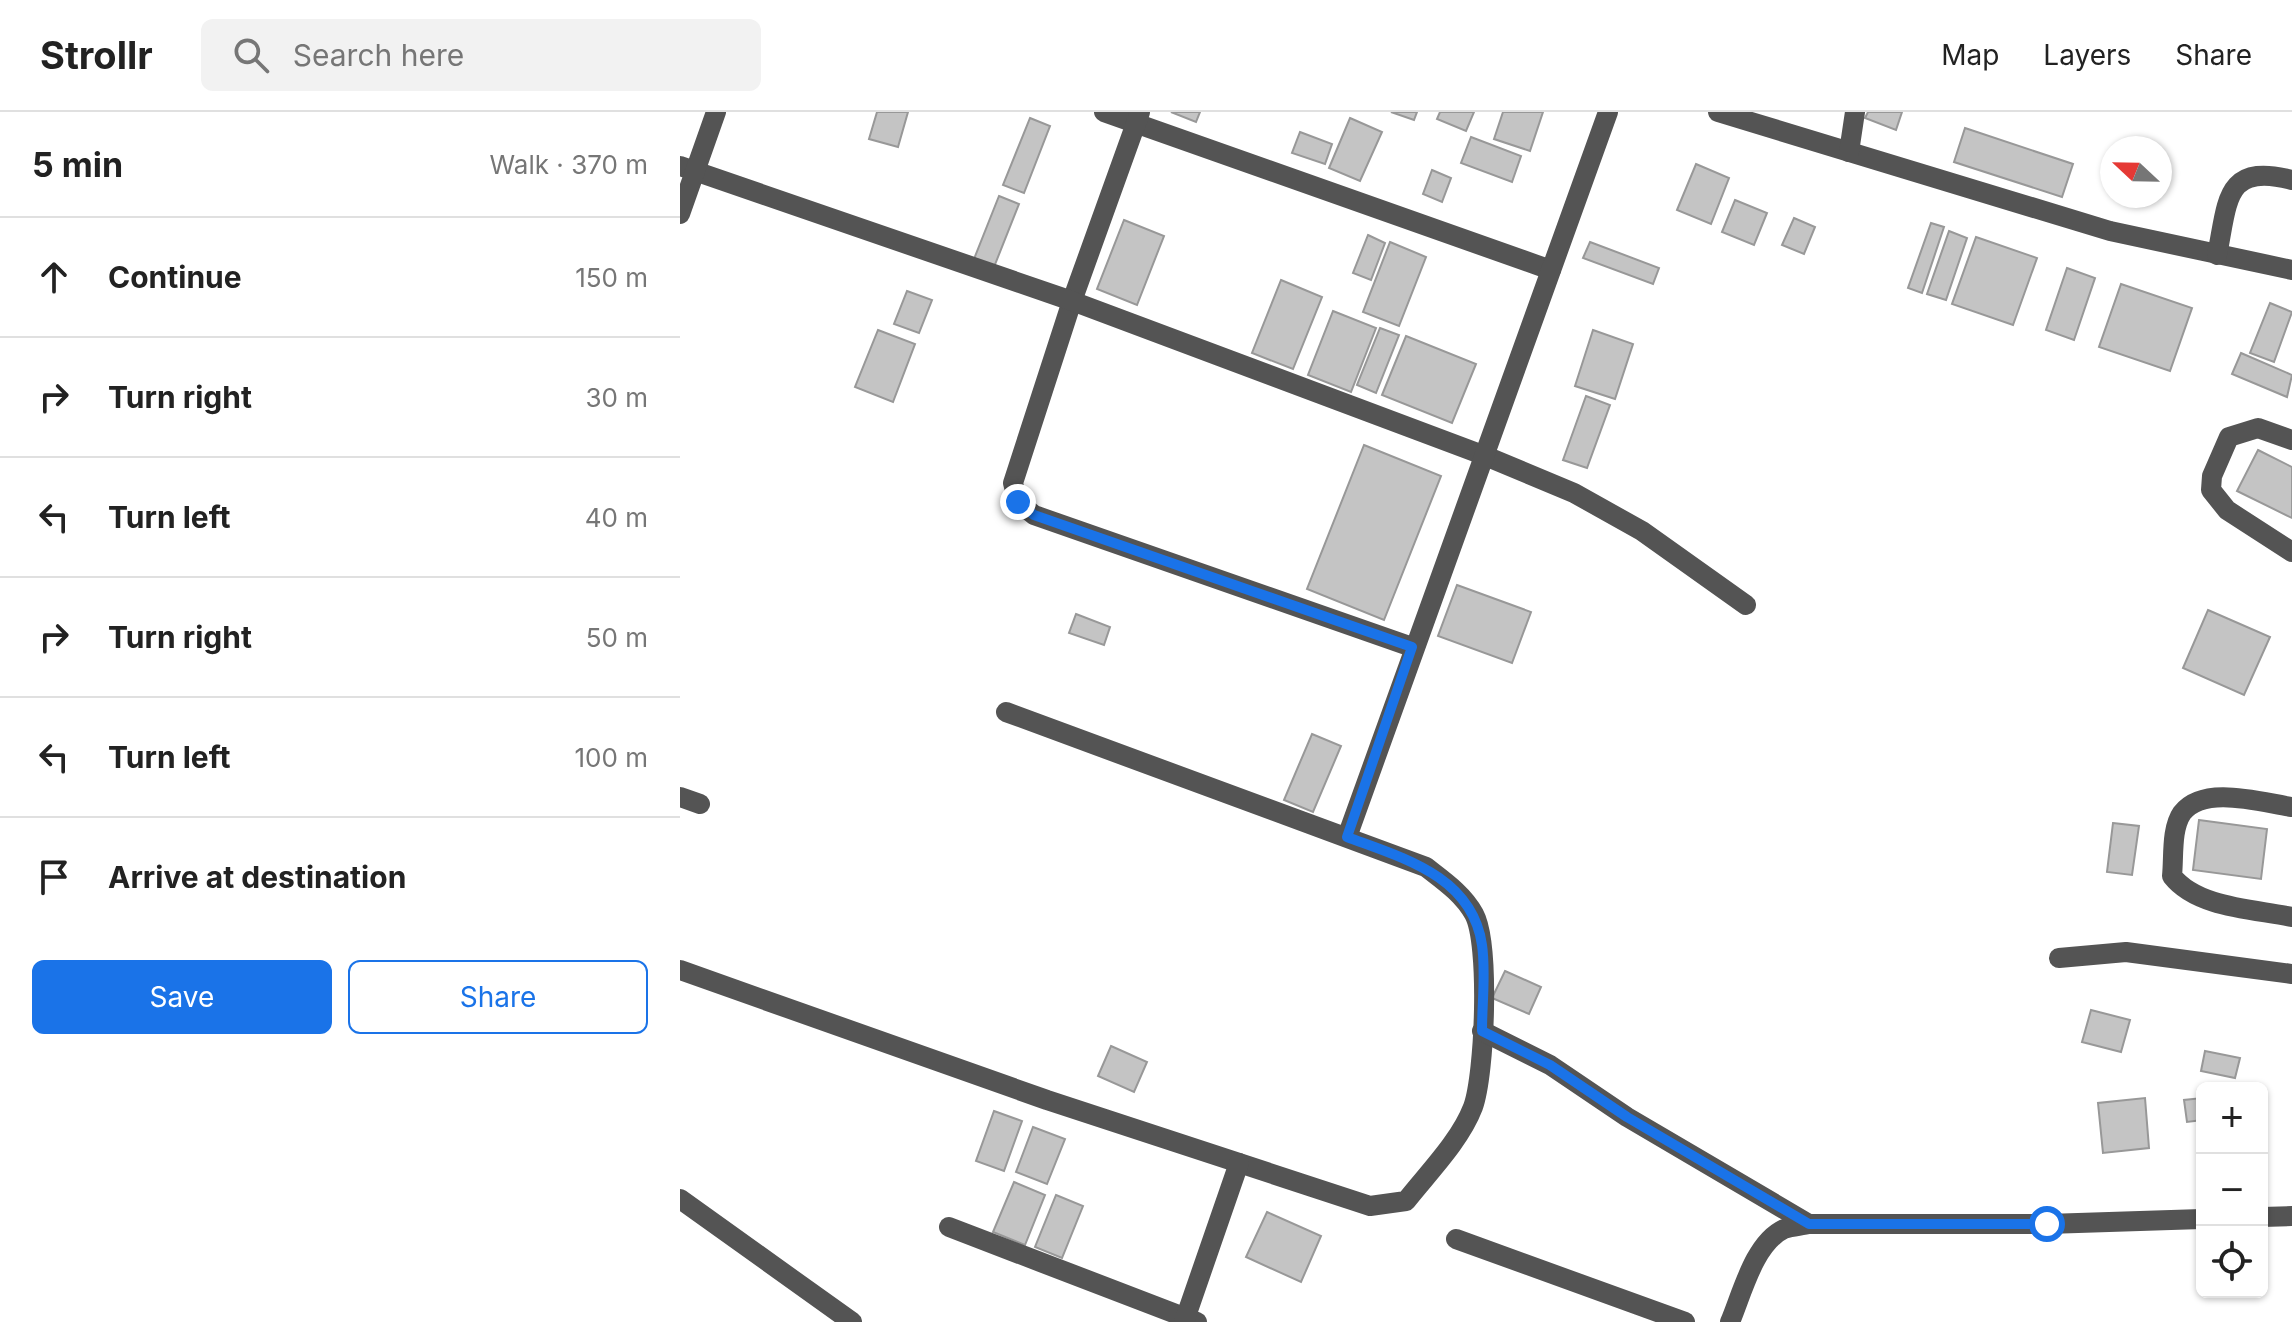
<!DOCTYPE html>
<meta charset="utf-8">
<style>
:root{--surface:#fff;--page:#f2f2f2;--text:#222;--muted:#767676;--line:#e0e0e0;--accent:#1a73e8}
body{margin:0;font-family:Inter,sans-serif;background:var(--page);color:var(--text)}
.controls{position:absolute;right:24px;bottom:24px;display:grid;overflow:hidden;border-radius:12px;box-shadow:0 2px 6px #0004}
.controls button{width:72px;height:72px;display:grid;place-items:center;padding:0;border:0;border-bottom:2px solid var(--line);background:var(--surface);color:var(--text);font:40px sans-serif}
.compass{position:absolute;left:1420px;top:24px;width:72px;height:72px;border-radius:50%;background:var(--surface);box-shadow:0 2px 6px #0004;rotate:292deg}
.stop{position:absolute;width:24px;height:24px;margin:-18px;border:6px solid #1a73e8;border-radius:50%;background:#fff}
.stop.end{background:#1a73e8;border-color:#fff;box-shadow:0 2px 8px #0008}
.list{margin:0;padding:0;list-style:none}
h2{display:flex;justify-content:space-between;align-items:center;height:104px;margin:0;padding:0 32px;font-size:34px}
h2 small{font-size:26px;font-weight:400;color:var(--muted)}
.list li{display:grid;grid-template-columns:52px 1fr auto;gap:24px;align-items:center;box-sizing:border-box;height:120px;padding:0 32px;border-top:2px solid var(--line)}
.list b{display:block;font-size:30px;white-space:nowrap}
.list em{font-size:26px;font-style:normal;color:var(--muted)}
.actions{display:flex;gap:16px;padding:24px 32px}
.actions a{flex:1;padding:18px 0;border:2px solid var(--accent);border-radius:12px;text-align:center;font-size:28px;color:var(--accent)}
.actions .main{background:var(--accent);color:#fff}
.icon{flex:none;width:44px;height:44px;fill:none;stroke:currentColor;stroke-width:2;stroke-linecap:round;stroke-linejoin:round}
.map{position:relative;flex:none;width:1612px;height:1210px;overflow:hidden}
header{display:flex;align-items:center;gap:48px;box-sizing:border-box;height:112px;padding:0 40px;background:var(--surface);border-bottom:2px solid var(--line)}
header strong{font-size:38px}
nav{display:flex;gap:44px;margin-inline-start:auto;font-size:28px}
.search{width:560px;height:72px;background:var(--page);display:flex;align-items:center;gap:20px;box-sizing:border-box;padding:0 28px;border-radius:12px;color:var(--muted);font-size:30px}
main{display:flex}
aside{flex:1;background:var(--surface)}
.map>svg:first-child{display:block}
</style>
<header>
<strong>Strollr</strong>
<div class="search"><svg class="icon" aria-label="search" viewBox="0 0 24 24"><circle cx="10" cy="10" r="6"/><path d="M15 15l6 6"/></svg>Search here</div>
<nav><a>Map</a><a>Layers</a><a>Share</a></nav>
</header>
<main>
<aside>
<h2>5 min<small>Walk · 370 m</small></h2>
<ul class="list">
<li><svg class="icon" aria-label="ahead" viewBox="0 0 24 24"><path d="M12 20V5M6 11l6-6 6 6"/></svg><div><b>Continue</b></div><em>150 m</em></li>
<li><svg class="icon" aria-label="right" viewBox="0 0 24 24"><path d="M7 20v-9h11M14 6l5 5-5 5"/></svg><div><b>Turn right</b></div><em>30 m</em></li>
<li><svg class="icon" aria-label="left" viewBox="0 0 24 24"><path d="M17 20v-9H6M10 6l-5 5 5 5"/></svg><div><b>Turn left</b></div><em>40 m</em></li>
<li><svg class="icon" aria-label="right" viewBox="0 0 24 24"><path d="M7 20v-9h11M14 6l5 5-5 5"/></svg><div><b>Turn right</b></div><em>50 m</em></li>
<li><svg class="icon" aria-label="left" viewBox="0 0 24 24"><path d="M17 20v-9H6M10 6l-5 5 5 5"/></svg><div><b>Turn left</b></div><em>100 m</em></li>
<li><svg class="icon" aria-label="arrive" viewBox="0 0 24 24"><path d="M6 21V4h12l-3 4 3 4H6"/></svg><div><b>Arrive at destination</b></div></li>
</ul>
<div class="actions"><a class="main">Save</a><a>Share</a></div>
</aside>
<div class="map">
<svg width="1612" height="1210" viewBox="0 0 1612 1210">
<rect width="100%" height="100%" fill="#fff"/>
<g fill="#c4c4c4" stroke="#989898" stroke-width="2">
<polygon points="197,0 228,0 218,35 189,27"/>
<polygon points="491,0 520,0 516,10"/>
<polygon points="711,0 737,0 734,8"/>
<polygon points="760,0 794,0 786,19 757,7"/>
<polygon points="823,0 863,0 850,39 814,27"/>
<polygon points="1188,0 1222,0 1216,18 1185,6"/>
<polygon points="350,6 370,14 344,81 323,73"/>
<polygon points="670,6 702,20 680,69 649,56"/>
<polygon points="1285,16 1393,52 1382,85 1274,50"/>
<polygon points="620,20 652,32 645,52 612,41"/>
<polygon points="791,25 841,44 832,70 781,51"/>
<polygon points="1016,52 1049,66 1031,112 997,98"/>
<polygon points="752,58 771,66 762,90 743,82"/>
<polygon points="319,84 339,92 314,155 294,147"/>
<polygon points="1055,88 1087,101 1074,133 1042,120"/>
<polygon points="1114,106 1135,115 1124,142 1102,133"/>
<polygon points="444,108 484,124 457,193 417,177"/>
<polygon points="1251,111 1264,115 1242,181 1228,176"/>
<polygon points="1269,119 1287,126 1266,188 1247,182"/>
<polygon points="688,123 705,131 691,168 673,161"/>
<polygon points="1296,125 1357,146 1333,213 1272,192"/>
<polygon points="710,130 746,145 719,214 683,200"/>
<polygon points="910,130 979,156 973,172 903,146"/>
<polygon points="1387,156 1415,166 1394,228 1366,218"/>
<polygon points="601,168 642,185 613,257 572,241"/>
<polygon points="1441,172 1512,196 1490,259 1419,235"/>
<polygon points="227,179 252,188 239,221 214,212"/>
<polygon points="1590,191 1612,200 1594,250 1570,241"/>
<polygon points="653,199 696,216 671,280 628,263"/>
<polygon points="700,216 719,223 696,281 677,273"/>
<polygon points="198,218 235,232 213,290 175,275"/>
<polygon points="913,218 953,232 935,287 895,274"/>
<polygon points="726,224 796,252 772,311 702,283"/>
<polygon points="1561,241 1612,263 1607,285 1552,262"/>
<polygon points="906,284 930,293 907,356 883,348"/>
<polygon points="684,333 761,364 704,508 627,477"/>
<polygon points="1578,338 1612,355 1612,406 1557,379"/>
<polygon points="777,473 851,500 832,551 758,524"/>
<polygon points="1528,498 1590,525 1564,583 1503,556"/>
<polygon points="396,502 430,515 424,533 389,521"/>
<polygon points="632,622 661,634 633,700 604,688"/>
<polygon points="1519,708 1587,717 1581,767 1513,758"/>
<polygon points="1433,711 1459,714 1452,763 1427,760"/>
<polygon points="825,859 861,875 849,902 812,886"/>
<polygon points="1411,898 1450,908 1441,940 1402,930"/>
<polygon points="431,934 467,950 454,980 418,964"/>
<polygon points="1525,939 1560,946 1555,966 1521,959"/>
<polygon points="1465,986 1469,1036 1423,1041 1418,991"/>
<polygon points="1522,986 1522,1008 1507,1010 1504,988"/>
<polygon points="314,999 342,1009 324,1059 296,1049"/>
<polygon points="353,1015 385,1027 367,1072 336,1060"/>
<polygon points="334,1070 365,1083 345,1133 313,1120"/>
<polygon points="376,1083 403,1094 382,1146 355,1135"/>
<polygon points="587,1100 641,1124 621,1170 566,1145"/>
</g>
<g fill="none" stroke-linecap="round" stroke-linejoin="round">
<g stroke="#545454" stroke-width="20">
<polyline points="424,0 871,158"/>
<polyline points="460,0 392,189 333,371 338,390 354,403 732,535"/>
<polyline points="1038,0 1430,119 1612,158"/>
<polyline points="1169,40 1175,0"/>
<polyline points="0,54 392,189 803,343 894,381 962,419 1066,493"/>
<polyline points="0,102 36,0"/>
<path d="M1537,143C1548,90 1544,50 1612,68"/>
<polyline points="1612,328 1578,316 1549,325 1532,364 1531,378 1547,398 1612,440"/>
<polyline points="0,685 20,692"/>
<path d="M1612,695C1583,691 1524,672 1502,701C1491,717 1494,745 1492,764C1517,796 1574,797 1612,805"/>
<polyline points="667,725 928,0"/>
<polyline points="1379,846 1446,840 1612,862"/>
<path d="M0,858L367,988L690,1094L726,1089C748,1061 780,1029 793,995C805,962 810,831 794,802C783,782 764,769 746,755L326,600"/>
<polyline points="802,919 870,953 947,1005 1129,1112"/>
<polyline points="0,1087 172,1210"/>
<polyline points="1582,1105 1612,1104"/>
<polyline points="269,1115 517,1210"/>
<polyline points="776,1127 1005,1210"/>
<polyline points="504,1210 559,1051"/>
<path d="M1050,1210C1062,1182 1074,1131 1104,1117C1112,1114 1122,1114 1129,1112H1367L1522,1107"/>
</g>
</g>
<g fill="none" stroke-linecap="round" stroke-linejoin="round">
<path stroke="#1a73e8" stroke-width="10" d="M338,390L354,403L732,535L667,725C723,746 792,764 802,833C806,860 802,891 802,919L870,953L947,1005L1129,1112H1367"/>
</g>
</svg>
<div class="controls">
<button>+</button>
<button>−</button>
<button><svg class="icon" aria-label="locate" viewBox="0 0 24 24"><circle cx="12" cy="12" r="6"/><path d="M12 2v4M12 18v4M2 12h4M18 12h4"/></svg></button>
</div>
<svg class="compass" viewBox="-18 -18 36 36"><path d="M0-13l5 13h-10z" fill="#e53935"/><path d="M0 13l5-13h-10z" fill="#767676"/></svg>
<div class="stop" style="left:1367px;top:1112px"></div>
<div class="stop end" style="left:338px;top:390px"></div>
</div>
</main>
